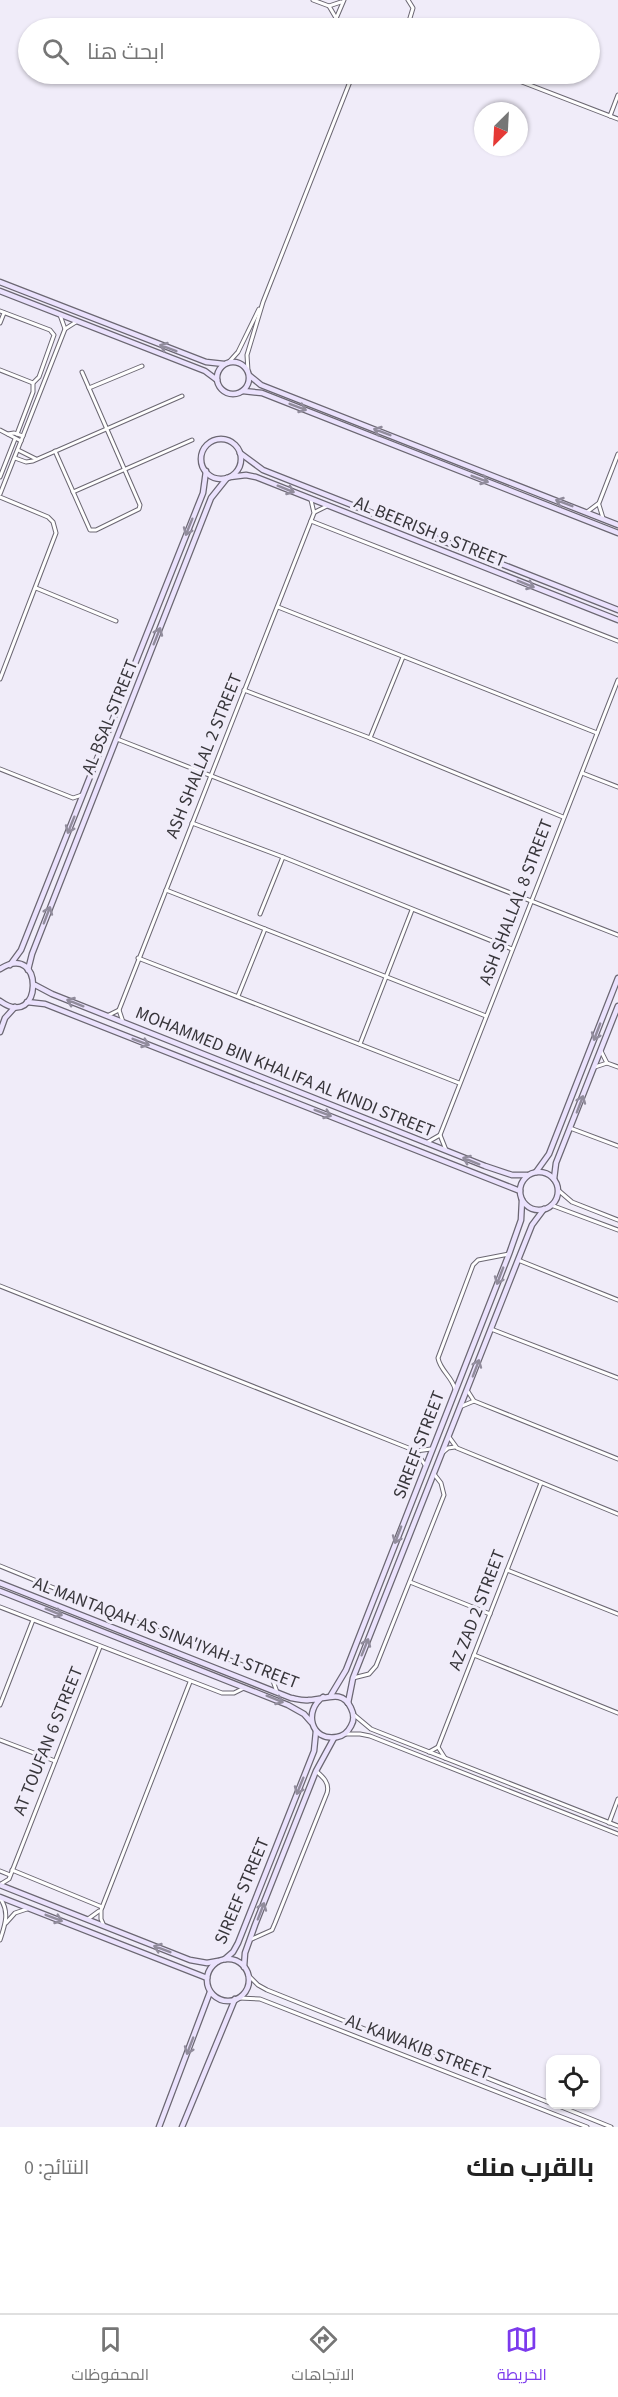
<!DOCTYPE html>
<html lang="ar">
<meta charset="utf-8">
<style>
:root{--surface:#fff;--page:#f6f6f6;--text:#222;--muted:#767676;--line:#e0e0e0;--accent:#7c3aed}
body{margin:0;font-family:"Source Sans 3",Cairo,sans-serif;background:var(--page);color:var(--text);direction:rtl}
.controls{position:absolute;right:18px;bottom:18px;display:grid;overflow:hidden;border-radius:12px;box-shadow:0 2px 4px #0004}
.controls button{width:54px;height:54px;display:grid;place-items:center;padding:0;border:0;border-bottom:2px solid var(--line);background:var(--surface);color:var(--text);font:30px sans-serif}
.compass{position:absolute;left:474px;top:102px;width:54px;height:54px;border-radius:50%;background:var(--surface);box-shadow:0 2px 4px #0004;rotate:204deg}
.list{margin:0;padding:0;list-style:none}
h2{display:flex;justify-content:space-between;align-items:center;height:78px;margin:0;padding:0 24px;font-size:26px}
h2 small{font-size:20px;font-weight:400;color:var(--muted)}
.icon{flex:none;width:33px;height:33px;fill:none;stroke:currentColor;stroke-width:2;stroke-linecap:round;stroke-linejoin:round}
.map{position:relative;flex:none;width:618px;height:2127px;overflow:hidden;direction:ltr}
.search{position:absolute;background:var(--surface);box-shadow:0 2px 4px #0004;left:18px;right:18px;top:18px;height:66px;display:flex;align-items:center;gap:15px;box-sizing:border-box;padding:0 21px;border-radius:33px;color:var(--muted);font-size:22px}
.sheet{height:186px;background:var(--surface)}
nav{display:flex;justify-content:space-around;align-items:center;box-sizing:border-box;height:84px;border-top:2px solid var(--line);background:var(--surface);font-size:16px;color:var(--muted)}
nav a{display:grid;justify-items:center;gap:3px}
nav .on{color:var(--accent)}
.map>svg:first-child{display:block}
</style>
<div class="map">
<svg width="618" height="2127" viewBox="0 0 618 2127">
<rect width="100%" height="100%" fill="#f0ecf9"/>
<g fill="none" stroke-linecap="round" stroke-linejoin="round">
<g stroke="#6b6772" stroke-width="5">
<g id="street">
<polyline points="313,0 329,6 336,18"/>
<polyline points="329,6 341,2"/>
<polyline points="332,28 344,0"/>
<polyline points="407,28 413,8 408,0"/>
<polyline points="501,74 618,119"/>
<polyline points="610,116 618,95"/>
<polyline points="0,311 50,330 54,335 39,377 33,383 33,392 17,434"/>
<polyline points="0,323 4,313"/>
<polyline points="65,329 76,322"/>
<polyline points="229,362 238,352 259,309"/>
<polyline points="0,370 33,383"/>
<polyline points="248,371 247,355 263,302 353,74"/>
<polyline points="89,388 142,366"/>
<polyline points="0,430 21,441"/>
<polyline points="8,434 14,433 23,436"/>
<polyline points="18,450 36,459"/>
<polyline points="55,451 90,530 96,530 139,509 140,505 82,372"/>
<polyline points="15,458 26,462 33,461 182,396"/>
<polyline points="0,477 15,439"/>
<polyline points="73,492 192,440"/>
<polyline points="0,494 65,329 60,315"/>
<polyline points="0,497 48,517 53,522 56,533 0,679"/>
<polyline points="599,505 603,518"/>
<polyline points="315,512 327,506"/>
<polyline points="587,512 599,503 618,454"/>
<polyline points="311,521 618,641"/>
<polyline points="36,588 116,621"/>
<polyline points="278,607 597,733"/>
<polyline points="244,690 370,738 563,817"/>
<polyline points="370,738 403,657"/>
<polyline points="117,739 618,935"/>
<polyline points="0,769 73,798 82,795"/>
<polyline points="582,773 618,787"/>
<polyline points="192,823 283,857 512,949"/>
<polyline points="166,890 486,1016"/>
<polyline points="260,914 283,857"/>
<polyline points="138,958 459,1083"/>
<polyline points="238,996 265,929"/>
<polyline points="107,1016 119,1010"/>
<polyline points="123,1022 119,1010 314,513 311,500"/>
<polyline points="360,1044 412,910"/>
<polyline points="601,1051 607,1063 618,1067"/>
<polyline points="595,1067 607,1063"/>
<polyline points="570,1128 618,1146"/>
<polyline points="440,1135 446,1150"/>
<polyline points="426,1143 440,1135 618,680"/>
<polyline points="558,1190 572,1202 618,1220"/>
<polyline points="551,1205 618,1230"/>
<polyline points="518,1260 618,1300"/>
<polyline points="0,1286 416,1451 431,1449"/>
<polyline points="491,1329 618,1378"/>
<path d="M455,1389C452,1377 440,1370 438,1358L473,1265L478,1260L509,1254"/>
<polyline points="467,1390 474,1401 618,1459"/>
<polyline points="462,1406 474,1401"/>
<polyline points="449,1437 457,1448 618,1514"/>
<polyline points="416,1451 425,1465"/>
<polyline points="442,1453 448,1448 455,1447"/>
<polyline points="0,1566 267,1675 273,1681 277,1692"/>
<polyline points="507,1570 618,1614"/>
<polyline points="410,1582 490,1614"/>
<polyline points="0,1607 222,1693 234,1693 244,1688"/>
<polyline points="474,1655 618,1713"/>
<polyline points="353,1678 369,1674 376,1666 444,1495 441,1483 434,1474"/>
<polyline points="0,1705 33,1620"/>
<polyline points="353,1714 371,1729 618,1826"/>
<polyline points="346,1734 360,1734 370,1736 618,1834"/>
<polyline points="0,1740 55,1761"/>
<polyline points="438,1747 445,1758"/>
<polyline points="429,1752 438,1747 541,1483"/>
<polyline points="609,1823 618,1799"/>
<polyline points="12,1870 102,1907"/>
<polyline points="0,1871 10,1875"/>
<polyline points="1,1884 9,1879 100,1647"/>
<path d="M0,1898C10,1912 5,1925 0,1940"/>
<polyline points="88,1919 99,1911"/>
<polyline points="6,1923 15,1913 27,1909"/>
<polyline points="104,1926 101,1919 101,1910 190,1682"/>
<path d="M252,1939L272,1930L275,1923L327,1793C330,1783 323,1777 316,1771"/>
<polyline points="248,1975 258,1985 267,1990 550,2103"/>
<polyline points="239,1998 260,1999 587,2127"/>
<polyline points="554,2104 611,2127"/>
</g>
</g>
<g stroke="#6b6772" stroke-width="7">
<g id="secondary">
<polyline points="0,282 206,362 224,364"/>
<polyline points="0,291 205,371 217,380"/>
<circle cx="233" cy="378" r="16"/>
<polyline points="250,376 261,385 618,525"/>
<polyline points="243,391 262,393 618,533"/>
<circle cx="221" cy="459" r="20"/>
<polyline points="240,453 263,470 618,610"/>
<polyline points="230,477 246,475 256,477 618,620"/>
<polyline points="10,965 21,950 203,493 206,471"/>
<path d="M0,969C45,940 43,1032 0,1001"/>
<polyline points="28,970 32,954 211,498 227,478"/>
<polyline points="35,985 52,994 485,1166 512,1175 527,1175"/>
<polyline points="27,1002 45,1004 520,1191"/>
<polyline points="0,1032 5,1018 15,1007"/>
<circle cx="539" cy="1191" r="19"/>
<polyline points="536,1172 549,1154 618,978"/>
<polyline points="554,1179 556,1163 618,1006"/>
<path d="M0,1583L291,1698C297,1699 303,1701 309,1700C325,1700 342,1688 351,1708C354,1714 354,1721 351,1726C348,1732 343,1736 337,1737C311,1742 303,1711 323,1697"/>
<polyline points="0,1591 288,1705 304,1714 311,1722"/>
<polyline points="331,1695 346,1670 509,1254 521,1220 522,1200"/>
<polyline points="348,1703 353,1678 518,1260 532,1225 544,1209"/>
<polyline points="0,1885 190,1960 207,1963 218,1961"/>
<polyline points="0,1897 207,1978"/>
<polyline points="225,1959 233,1952 238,1943 314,1751 316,1731"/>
<circle cx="228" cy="1980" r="21"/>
<polyline points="244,1967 245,1953 255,1925 316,1771 334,1738"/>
<polyline points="159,2127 210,1992"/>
<polyline points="182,2127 235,1999"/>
</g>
</g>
<use href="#street" stroke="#fff" stroke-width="3"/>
<use href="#secondary" stroke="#ebe2fd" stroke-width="4.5"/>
</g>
<defs><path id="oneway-shaft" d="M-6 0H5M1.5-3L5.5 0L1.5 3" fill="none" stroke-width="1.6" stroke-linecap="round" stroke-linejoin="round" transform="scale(1.5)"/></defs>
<g stroke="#918c9c">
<use href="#oneway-shaft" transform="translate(168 348) rotate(-159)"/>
<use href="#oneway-shaft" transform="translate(298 407) rotate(21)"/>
<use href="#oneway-shaft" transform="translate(382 432) rotate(-159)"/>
<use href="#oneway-shaft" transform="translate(480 479) rotate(21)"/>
<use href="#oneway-shaft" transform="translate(286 489) rotate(22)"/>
<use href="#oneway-shaft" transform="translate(564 503) rotate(-159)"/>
<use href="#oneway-shaft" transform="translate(189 527) rotate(112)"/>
<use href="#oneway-shaft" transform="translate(526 584) rotate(22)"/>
<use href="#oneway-shaft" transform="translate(157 636) rotate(-68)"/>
<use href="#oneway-shaft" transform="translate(71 825) rotate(112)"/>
<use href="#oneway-shaft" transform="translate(47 915) rotate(-69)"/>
<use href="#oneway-shaft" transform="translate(75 1003) rotate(-158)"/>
<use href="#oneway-shaft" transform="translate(597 1032) rotate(111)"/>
<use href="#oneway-shaft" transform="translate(141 1042) rotate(21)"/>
<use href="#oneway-shaft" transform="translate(580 1104) rotate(-69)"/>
<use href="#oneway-shaft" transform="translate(323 1113) rotate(21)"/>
<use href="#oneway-shaft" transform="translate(471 1161) rotate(-158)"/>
<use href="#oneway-shaft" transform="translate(500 1276) rotate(111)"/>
<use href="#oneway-shaft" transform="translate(476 1368) rotate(-69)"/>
<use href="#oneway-shaft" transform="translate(398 1535) rotate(111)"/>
<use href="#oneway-shaft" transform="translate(54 1612) rotate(22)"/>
<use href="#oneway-shaft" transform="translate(365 1647) rotate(-68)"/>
<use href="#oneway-shaft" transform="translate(275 1699) rotate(22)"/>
<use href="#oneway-shaft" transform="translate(300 1786) rotate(112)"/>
<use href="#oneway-shaft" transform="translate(261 1911) rotate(-69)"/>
<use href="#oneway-shaft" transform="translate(54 1918) rotate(21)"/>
<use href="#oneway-shaft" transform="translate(162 1949) rotate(-159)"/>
<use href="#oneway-shaft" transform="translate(190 2046) rotate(111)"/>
</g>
<g text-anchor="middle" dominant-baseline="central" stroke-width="6" stroke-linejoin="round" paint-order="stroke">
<g font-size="18" fill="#37353a" stroke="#f0ecf9">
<text transform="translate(430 532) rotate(22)">AL BEERISH 9 STREET</text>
<text transform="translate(110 717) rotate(-68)">AL BSAL STREET</text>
<text transform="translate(204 756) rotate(-68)">ASH SHALLAL 2 STREET</text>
<text transform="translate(516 902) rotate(-69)">ASH SHALLAL 8 STREET</text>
<text transform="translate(285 1072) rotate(22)">MOHAMMED BIN KHALIFA AL KINDI STREET</text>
<text transform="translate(419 1445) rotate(-69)">SIREEF STREET</text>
<text transform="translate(477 1610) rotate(-69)">AZ ZAD 2 STREET</text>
<text transform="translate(166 1633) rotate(21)">AL MANTAQAH AS SINA'IYAH 1 STREET</text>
<text transform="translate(48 1741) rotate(-68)">AT TOUFAN 6 STREET</text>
<text transform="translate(242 1891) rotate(-67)">SIREEF STREET</text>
<text transform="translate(418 2047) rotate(21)">AL KAWAKIB STREET</text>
</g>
</g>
</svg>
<div class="controls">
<button><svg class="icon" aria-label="locate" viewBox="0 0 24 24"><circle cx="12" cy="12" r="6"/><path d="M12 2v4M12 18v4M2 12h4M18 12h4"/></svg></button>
</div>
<svg class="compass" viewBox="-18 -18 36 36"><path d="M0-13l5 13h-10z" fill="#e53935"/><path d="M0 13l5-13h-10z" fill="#767676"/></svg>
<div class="search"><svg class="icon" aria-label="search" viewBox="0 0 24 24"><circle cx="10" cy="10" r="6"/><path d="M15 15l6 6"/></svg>ابحث هنا</div>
</div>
<section class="sheet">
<h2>بالقرب منك<small>النتائج: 0</small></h2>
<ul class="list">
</ul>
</section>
<nav>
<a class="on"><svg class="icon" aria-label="map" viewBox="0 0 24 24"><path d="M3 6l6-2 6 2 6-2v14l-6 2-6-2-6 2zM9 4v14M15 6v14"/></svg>الخريطة</a>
<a><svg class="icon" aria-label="directions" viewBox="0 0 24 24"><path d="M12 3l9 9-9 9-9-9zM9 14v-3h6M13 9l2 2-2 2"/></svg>الاتجاهات</a>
<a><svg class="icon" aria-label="saved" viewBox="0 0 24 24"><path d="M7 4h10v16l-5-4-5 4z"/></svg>المحفوظات</a>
</nav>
